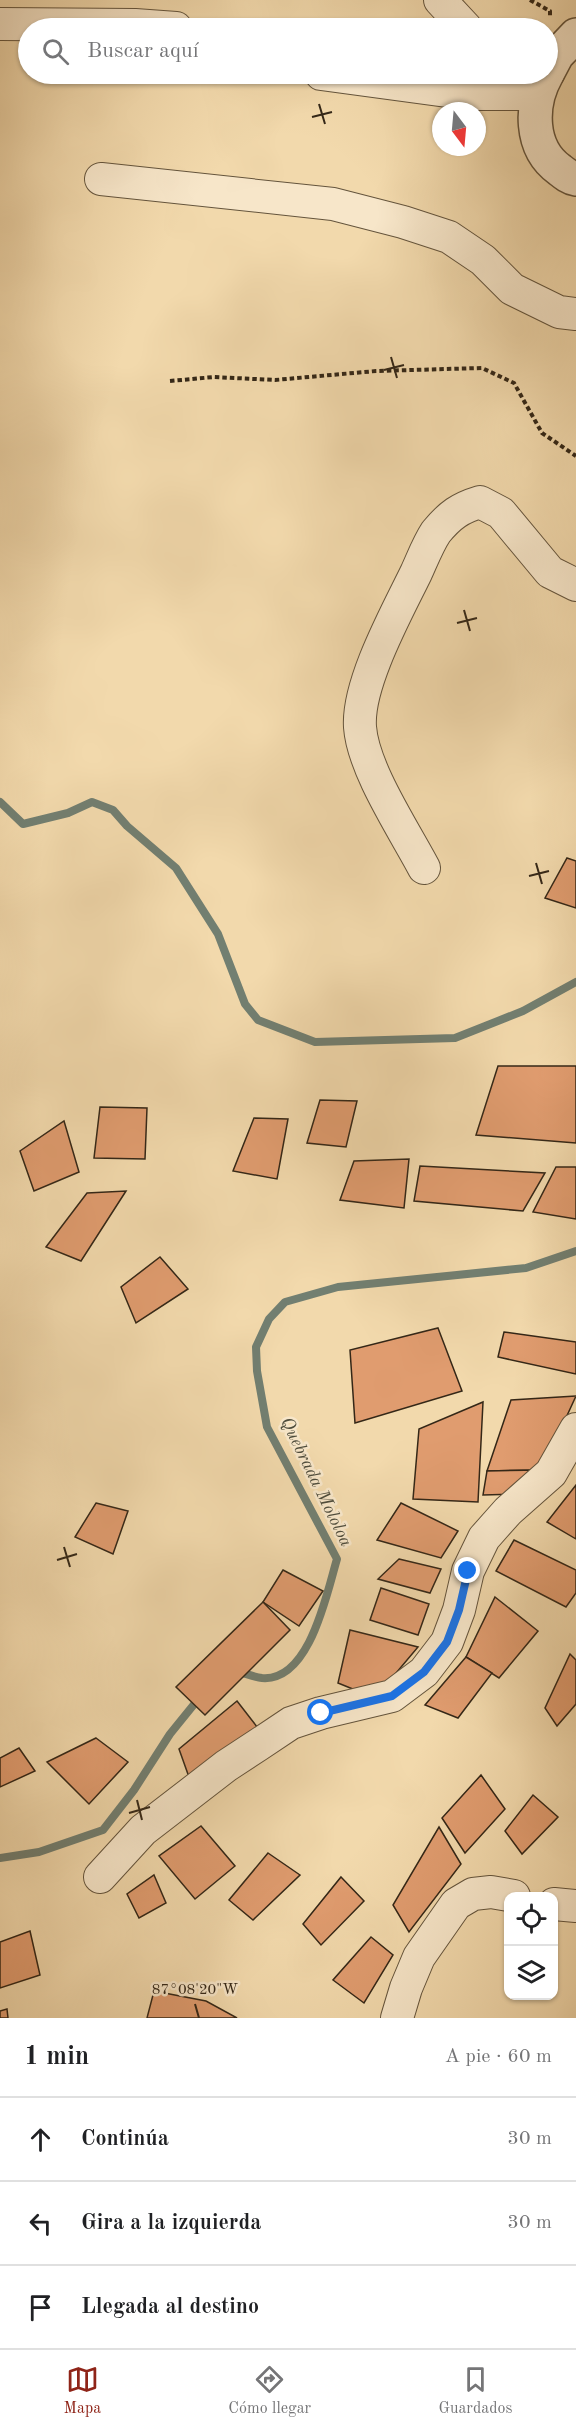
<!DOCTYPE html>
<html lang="es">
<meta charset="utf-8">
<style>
:root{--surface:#fff;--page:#f6f6f6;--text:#202124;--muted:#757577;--line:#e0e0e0;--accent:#8f2418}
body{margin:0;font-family:"Old Standard TT",serif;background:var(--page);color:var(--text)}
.controls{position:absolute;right:18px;bottom:18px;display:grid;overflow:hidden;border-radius:12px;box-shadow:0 2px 4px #0004}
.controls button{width:54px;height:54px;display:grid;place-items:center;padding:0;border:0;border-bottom:2px solid var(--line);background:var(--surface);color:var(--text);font:30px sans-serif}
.compass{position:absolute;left:432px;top:102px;width:54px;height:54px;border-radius:50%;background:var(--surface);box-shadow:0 2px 4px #0004;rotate:164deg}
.stop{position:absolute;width:18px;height:18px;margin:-14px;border:4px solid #1a73e8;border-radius:50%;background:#fff}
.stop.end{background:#1a73e8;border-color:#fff;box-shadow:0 2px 6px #0008}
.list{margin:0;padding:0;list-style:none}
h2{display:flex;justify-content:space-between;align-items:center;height:78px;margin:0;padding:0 24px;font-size:26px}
h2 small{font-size:20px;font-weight:400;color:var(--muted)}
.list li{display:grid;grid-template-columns:39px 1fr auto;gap:18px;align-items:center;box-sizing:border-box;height:84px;padding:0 24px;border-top:2px solid var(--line)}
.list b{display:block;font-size:22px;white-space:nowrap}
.list em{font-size:20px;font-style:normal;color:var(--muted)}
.icon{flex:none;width:33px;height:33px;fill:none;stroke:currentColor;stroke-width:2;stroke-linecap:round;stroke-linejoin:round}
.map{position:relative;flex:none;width:576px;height:2018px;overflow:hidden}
.search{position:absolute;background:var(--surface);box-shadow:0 2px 4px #0004;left:18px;right:18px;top:18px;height:66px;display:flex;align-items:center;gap:15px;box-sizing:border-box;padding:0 21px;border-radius:33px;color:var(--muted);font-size:22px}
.sheet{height:330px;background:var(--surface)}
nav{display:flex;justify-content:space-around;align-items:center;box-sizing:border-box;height:84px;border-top:2px solid var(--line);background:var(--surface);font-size:16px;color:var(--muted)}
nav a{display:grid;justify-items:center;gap:3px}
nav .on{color:var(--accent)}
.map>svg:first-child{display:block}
</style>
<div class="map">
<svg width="576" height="2018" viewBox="0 0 576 2018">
<rect width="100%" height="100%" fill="#f2d9ac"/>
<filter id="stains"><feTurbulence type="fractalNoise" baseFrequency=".00333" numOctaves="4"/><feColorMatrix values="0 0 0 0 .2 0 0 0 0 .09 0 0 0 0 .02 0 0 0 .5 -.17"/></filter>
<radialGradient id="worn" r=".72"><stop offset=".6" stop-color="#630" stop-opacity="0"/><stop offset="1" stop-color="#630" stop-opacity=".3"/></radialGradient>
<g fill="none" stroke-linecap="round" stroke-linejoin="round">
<g stroke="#727f71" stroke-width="8">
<polyline points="0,802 23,824 68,813 92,802 113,810 127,826 176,868 218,934 245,1004 258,1020 315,1042 455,1038 523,1011 576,982"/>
<path d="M235,1671C244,1673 254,1677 262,1678C310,1682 327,1592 337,1559L267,1427L257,1371L256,1347L269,1319L285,1302L338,1287L526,1268L576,1251"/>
<polyline points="0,1858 39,1852 103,1830 134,1790 170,1734 200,1697"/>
</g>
</g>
<g fill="#e09c6f" stroke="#342717" stroke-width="1.5">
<polygon points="567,858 576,861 576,908 545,898"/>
<polygon points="498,1066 576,1066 576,1143 476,1135"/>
<polygon points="320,1100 357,1101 346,1147 307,1143"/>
<polygon points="100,1107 147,1108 145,1159 94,1158"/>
<polygon points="254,1118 288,1119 277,1179 233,1171"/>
<polygon points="64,1121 79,1172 34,1191 20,1151"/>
<polygon points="409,1159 404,1208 340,1200 354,1161"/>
<polygon points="420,1166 545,1173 523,1211 414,1201"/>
<polygon points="556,1167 576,1167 576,1219 533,1212"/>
<polygon points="126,1191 81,1261 46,1247 87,1193"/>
<polygon points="160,1257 188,1289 136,1323 121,1287"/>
<polygon points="438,1328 462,1391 355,1423 350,1350"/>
<polygon points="504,1332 576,1342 576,1374 498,1357"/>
<polygon points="576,1396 542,1470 487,1471 511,1400"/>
<polygon points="483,1402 478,1502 413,1499 419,1429"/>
<polygon points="542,1470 521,1494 483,1495 487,1471"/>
<polygon points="576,1485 576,1539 547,1522"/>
<polygon points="96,1503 128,1511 113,1554 75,1537"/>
<polygon points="401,1503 458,1531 441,1558 377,1540"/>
<polygon points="514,1540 576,1570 576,1593 566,1607 496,1571"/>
<polygon points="399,1559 441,1569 430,1593 378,1579"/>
<polygon points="283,1570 323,1591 299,1626 263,1602"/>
<polygon points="381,1588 429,1604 418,1635 370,1620"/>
<polygon points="495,1597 538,1631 499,1678 466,1657"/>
<polygon points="263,1602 290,1630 205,1715 176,1687"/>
<polygon points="350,1630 418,1647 375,1698 338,1683"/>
<polygon points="570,1654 576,1660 576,1704 557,1726 545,1708"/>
<polygon points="466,1657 492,1673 458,1718 425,1705"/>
<polygon points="237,1701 261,1732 189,1777 179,1749"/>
<polygon points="96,1738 128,1762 89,1804 47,1762"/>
<polygon points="19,1748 35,1771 0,1787 0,1758"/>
<polygon points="481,1775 505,1809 465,1853 442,1818"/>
<polygon points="533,1795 558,1817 522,1854 505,1831"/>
<polygon points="201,1826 235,1866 195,1899 159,1856"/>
<polygon points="439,1827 461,1864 409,1932 393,1905"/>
<polygon points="268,1853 300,1875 253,1920 229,1900"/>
<polygon points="154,1875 166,1903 139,1918 127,1894"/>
<polygon points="341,1877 364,1901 321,1945 303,1924"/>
<polygon points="30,1931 40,1975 0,1988 0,1942"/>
<polygon points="371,1937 393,1955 364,2003 333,1980"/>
<polygon points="154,1991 206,2001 237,2018 147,2018"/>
<polygon points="7,2009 8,2018 0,2018 0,2011"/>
</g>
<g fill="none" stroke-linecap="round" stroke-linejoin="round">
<g stroke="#64543c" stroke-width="34">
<g id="minor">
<polyline points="440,0 466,28"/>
<polyline points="0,24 135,25 176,28"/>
<polyline points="321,74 469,94 522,94 539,88"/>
<polyline points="101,179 333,204 403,222 449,237 483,260 512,289 559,312 576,314"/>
<path d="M424,868C404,830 363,769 360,727C357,684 397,612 416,573C422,560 428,544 436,532C450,515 460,508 480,502L501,513L550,572L576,585"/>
<polyline points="100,1877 143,1830 226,1766 258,1745 291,1723 321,1713 392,1696 424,1672 447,1642 459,1610 468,1571 484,1538 508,1511 551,1473 576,1429"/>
<polyline points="554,1904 576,1906"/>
<polyline points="397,2018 406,1988 419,1957 456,1904 473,1894 491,1892 514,1896"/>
</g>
</g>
<g stroke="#64543c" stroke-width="36">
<g id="tertiary">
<polyline points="548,72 557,55 576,35"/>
<path d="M547,74C530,104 529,148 560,170C565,174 570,178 576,179"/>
</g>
</g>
<g stroke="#342717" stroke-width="4" stroke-dasharray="4.5 3" stroke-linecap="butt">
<polyline points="530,0 550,11 550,16"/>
<polyline points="170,381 214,377 275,380 376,371 482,368 514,383 542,433 576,456"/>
</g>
<use href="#minor" stroke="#f7e6c9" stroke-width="32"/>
<use href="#tertiary" stroke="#f7e6c9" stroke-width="33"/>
</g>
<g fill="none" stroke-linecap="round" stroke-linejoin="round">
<polyline stroke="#1a73e8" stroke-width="8" points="321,1713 392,1696 424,1672 447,1642 459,1610 468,1571"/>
</g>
<path fill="none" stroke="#342717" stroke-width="2" d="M319,104L325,124M312,117L332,112M391,357L397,378M384,370L404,365M464,610L470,631M457,623L477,618M536,863L542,884M529,876L549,871M64,1547L70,1567M57,1560L77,1554M137,1800L142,1820M129,1813L150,1807M195,2004L199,2018"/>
<g text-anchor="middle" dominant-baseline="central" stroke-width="5" stroke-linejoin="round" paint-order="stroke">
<g font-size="18" font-style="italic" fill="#4e4c3c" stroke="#f7e6c9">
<text transform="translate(316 1482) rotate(64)">Quebrada Mololoa</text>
</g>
</g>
<g font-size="15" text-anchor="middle" fill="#342717" stroke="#f7e6c9" stroke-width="5" stroke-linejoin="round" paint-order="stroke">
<text x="195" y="1994">87°08'20"W</text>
</g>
<rect width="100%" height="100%" filter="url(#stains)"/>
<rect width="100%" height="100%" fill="url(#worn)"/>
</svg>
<div class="controls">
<button><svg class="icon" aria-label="locate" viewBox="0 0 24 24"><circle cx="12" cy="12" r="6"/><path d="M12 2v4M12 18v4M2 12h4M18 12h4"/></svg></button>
<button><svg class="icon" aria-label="layers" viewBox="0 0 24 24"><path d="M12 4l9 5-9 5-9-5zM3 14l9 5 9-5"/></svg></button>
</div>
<svg class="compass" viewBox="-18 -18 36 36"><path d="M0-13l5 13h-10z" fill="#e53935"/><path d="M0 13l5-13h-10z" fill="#757577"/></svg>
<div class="stop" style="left:321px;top:1713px"></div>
<div class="stop end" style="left:468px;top:1571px"></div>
<div class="search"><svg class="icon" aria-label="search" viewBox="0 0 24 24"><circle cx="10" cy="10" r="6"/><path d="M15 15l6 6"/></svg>Buscar aquí</div>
</div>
<section class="sheet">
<h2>1 min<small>A pie · 60 m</small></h2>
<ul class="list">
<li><svg class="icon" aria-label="ahead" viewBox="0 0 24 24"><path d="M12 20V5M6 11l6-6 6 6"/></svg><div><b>Continúa</b></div><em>30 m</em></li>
<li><svg class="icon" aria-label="left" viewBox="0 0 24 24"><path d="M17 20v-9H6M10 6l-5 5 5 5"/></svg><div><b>Gira a la izquierda</b></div><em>30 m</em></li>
<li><svg class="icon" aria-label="arrive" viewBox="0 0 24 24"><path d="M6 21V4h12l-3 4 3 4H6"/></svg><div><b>Llegada al destino</b></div></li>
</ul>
</section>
<nav>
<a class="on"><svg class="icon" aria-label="map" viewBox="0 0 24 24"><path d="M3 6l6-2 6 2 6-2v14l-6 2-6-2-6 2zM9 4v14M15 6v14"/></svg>Mapa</a>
<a><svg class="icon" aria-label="directions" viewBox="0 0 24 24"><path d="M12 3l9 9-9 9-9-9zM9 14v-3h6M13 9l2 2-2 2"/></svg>Cómo llegar</a>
<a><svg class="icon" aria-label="saved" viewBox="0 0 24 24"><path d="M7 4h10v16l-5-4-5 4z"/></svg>Guardados</a>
</nav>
